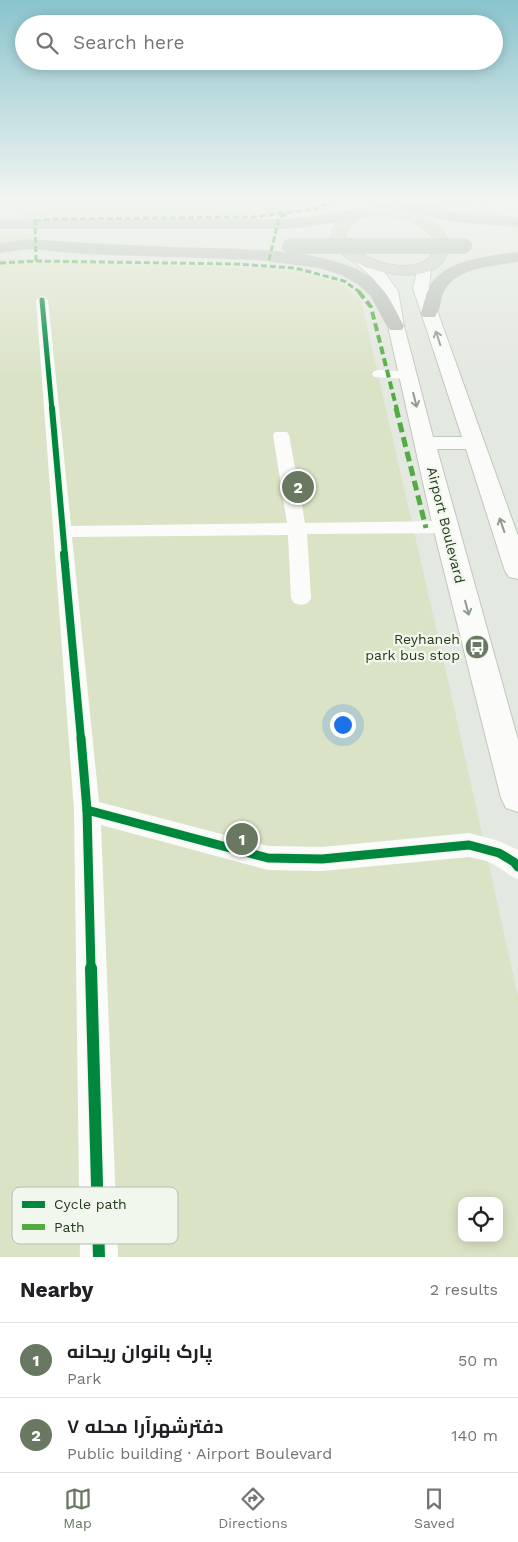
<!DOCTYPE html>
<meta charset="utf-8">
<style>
:root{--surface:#fff;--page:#f6f6f6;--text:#202124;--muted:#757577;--line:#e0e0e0;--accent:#687861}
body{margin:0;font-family:"Work Sans",Cairo,sans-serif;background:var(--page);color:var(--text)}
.controls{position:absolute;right:15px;bottom:15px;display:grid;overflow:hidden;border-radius:10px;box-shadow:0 2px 12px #0003}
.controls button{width:45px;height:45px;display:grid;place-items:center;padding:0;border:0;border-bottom:1px solid var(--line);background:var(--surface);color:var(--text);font:25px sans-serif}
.you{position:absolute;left:342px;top:724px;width:18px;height:18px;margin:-12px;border:4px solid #fff;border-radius:50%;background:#1a73e8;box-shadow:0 0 0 8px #1a73e833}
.badge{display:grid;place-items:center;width:32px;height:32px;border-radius:50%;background:var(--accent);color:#fff;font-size:16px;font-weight:700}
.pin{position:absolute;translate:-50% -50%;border:2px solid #fff;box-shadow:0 1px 5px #0006}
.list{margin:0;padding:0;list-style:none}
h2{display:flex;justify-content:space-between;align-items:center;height:65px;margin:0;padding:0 20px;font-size:21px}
h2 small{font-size:16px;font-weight:400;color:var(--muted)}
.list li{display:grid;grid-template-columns:32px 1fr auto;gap:15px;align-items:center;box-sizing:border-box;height:75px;padding:0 20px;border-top:1px solid var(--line)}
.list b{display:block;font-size:19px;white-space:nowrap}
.list p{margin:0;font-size:16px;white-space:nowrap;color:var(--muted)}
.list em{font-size:16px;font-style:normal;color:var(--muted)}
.icon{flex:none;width:28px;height:28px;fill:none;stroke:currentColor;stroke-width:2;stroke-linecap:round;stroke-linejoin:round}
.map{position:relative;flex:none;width:518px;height:1257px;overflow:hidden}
.search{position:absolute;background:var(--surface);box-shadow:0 2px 12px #0003;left:15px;right:15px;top:15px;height:55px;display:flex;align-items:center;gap:12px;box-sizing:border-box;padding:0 18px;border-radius:28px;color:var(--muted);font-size:19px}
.sheet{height:215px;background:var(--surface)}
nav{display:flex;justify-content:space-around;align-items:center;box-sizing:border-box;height:70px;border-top:1px solid var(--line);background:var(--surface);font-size:14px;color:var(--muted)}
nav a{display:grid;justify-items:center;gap:2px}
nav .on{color:var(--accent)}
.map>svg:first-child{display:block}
</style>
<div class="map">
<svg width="518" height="1257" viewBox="0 0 518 1257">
<rect width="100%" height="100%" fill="#e3e8e0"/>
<g fill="#dbe3c7" fill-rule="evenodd">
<path d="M0,200H327C282,218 230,215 182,215C140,215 98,215 55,215L30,220L19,214L0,212Z"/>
<path d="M409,200H461L467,203H484L497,218C468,216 436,213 409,200Z"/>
<polygon points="31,234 32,240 0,243 0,235"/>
<path d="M8,258L104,264L268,268L304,273L341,283L361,300L448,680L518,997V1257H0V259ZM462,1201H499V1238H462Z"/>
</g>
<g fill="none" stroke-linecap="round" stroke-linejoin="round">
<g stroke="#c1c7bc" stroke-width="2">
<polygon id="secondary" points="360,257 365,258 384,272 398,291 404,326 433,437 462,437 413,288 419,265 429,265 431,268 429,288 518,536 518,579 509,577 505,571 466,449 437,449 518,740 518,812 506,808 501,798 433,527 388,326 382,291 373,278 353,261 355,258"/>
</g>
<g stroke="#bdc5ba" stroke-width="2">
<path id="primary" d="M373,208C403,205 436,215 450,243C449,248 448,254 445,258C428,288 363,272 342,254C338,250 335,243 331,238C334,215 353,210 373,208ZM380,215C402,217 426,221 436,243C435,246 434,251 432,254C420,274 382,265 365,256C357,252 351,245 345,238L348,226L362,217Z"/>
</g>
<g stroke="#bdc5ba" stroke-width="2">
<g id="highway">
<path d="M396,200H412L434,208L458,213L518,218V226C492,224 411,221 396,200Z"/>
<polygon points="360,209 365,210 367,213 365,216 308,226 283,228 0,228 0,220 283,220 308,218"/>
<path d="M30,240C78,244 126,246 175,248C229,250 323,247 369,277C387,289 394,308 404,326L402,330H390L371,295L359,284L341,274L319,267L256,259L81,253L30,248L0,252V244Z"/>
<path d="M518,253V261C495,265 455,266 443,291C439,299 440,309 435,317H423L421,313C424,304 425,295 430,287C447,259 489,257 518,253Z"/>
</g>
</g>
<g fill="#fbfcfa" fill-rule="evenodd">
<polygon points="468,200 478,200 479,202 474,205 471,204"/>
<path d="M42,296L48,300L71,526L287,523L273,435L275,432H287L289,435L305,523L445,521L452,523L454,527L452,531L445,533L307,534L311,598L308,603L301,605L294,603L291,598L288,535L72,537L99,802L268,846L322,847L469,833L499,841L518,850V879C508,876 503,869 493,864C486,860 477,859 469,857L322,871L268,870L101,825L118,1257H80L74,810L36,300Z"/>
<polygon points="379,370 413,372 415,375 413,378 408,379 374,377 372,374 374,371"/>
</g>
<use href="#secondary" fill="#fbfcfa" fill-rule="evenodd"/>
<use href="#primary" fill="#ced5cb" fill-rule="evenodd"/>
<use href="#highway" fill="#bac1b8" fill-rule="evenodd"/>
<g stroke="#bdc5ba" stroke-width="16" stroke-linecap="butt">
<polyline id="highway-bridge" points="289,246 465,246"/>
</g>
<use href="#highway-bridge" stroke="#bac1b8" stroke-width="14"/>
<g stroke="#53ac43" stroke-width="3" stroke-dasharray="6 3" stroke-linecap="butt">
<polyline points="35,219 36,261"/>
<polyline points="35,221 54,219 254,217 315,209 337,200"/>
<polyline points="269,260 279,218 287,214"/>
<polyline points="0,263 36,261 236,264 295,268 344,281 361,293"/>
</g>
<polyline stroke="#53ac43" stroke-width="4" stroke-dasharray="8 4" stroke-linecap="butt" points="359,292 371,307 397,410"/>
<polyline stroke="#53ac43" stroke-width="5" stroke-dasharray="10 5" stroke-linecap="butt" points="396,408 426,528"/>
<g stroke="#f2f7ed" stroke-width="7">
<polyline id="cycleway-far4" points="42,300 52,410"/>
</g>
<g stroke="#f2f7ed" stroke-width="9">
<polyline id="cycleway-far3" points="52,408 65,556"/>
</g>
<g stroke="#f2f7ed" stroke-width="11">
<polyline id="cycleway-far2" points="64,554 81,739"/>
</g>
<g stroke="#f2f7ed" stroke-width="12">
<g id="cycleway-far1">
<polyline points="81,738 87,810 91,969"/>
<polyline points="87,810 268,858 322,859 469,845 499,853 514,862 518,867"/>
</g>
</g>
<g stroke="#f2f7ed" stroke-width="15">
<polyline id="cycleway" points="91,968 99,1257"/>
</g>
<use href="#cycleway-far4" stroke="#00873e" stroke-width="5"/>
<use href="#cycleway-far3" stroke="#00873e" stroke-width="6"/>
<use href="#cycleway-far2" stroke="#00873e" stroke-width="8"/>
<use href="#cycleway-far1" stroke="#00873e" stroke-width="9"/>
<use href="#cycleway" stroke="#00873e" stroke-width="12"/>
</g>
<defs><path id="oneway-shaft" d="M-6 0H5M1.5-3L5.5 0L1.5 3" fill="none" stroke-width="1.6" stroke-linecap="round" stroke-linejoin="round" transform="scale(1.25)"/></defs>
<g stroke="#909c8c">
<use href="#oneway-shaft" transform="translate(438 338) rotate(-108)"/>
<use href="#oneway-shaft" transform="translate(415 400) rotate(76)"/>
<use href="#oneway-shaft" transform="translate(502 525) rotate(-109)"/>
<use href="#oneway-shaft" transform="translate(467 608) rotate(75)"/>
</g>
<linearGradient id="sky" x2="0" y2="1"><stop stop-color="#89c4cc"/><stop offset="0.53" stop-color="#f2f5f1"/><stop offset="1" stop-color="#f2f5f1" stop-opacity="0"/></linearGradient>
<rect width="518" height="376" fill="url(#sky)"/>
<defs>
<g id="bus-disc" transform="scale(1.25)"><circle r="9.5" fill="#687861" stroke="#f2f7ed"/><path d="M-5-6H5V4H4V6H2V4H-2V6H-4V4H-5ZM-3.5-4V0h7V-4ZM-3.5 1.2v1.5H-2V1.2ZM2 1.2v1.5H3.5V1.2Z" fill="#fff"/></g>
</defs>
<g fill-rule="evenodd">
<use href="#bus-disc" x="477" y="647"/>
</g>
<g text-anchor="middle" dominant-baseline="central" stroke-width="4.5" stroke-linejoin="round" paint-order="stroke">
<g font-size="14" fill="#263b1d" stroke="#f2f7ed">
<text transform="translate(446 525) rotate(76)">Airport Boulevard</text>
</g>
<g font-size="14" fill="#263b1d" stroke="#f2f7ed" text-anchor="end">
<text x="460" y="639">Reyhaneh<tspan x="460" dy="16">park bus stop</tspan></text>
</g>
</g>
<rect x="12" y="1187" width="166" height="57" rx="8" fill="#f2f7ed" stroke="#b5bfaf" stroke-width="1"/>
<rect x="22" y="1201" width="23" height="7" fill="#00873e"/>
<rect x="22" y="1224" width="23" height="6" fill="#53ac43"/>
<g font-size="14" fill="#263b1d">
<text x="54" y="1209">Cycle path</text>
<text x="54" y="1232">Path</text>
</g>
</svg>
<div class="controls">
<button><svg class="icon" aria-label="locate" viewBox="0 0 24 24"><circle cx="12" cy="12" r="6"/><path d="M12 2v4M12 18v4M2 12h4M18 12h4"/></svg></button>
</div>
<div class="you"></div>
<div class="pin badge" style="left:242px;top:839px">1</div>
<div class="pin badge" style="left:298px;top:487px">2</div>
<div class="search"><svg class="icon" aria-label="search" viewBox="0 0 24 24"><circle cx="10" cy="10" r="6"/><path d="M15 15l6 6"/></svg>Search here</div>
</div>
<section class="sheet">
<h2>Nearby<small>2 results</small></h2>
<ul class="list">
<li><span class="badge">1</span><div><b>پارک بانوان ریحانه</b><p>Park</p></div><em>50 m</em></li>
<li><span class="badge">2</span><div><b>دفترشهرآرا محله ۷</b><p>Public building · Airport Boulevard</p></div><em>140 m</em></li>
</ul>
</section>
<nav>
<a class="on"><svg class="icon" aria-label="map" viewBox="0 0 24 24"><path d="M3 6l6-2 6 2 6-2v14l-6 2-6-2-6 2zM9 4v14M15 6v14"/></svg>Map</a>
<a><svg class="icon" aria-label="directions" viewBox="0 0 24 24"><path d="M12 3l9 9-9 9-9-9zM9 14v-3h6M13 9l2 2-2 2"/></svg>Directions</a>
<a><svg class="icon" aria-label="saved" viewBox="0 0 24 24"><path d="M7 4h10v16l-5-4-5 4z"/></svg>Saved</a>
</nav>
